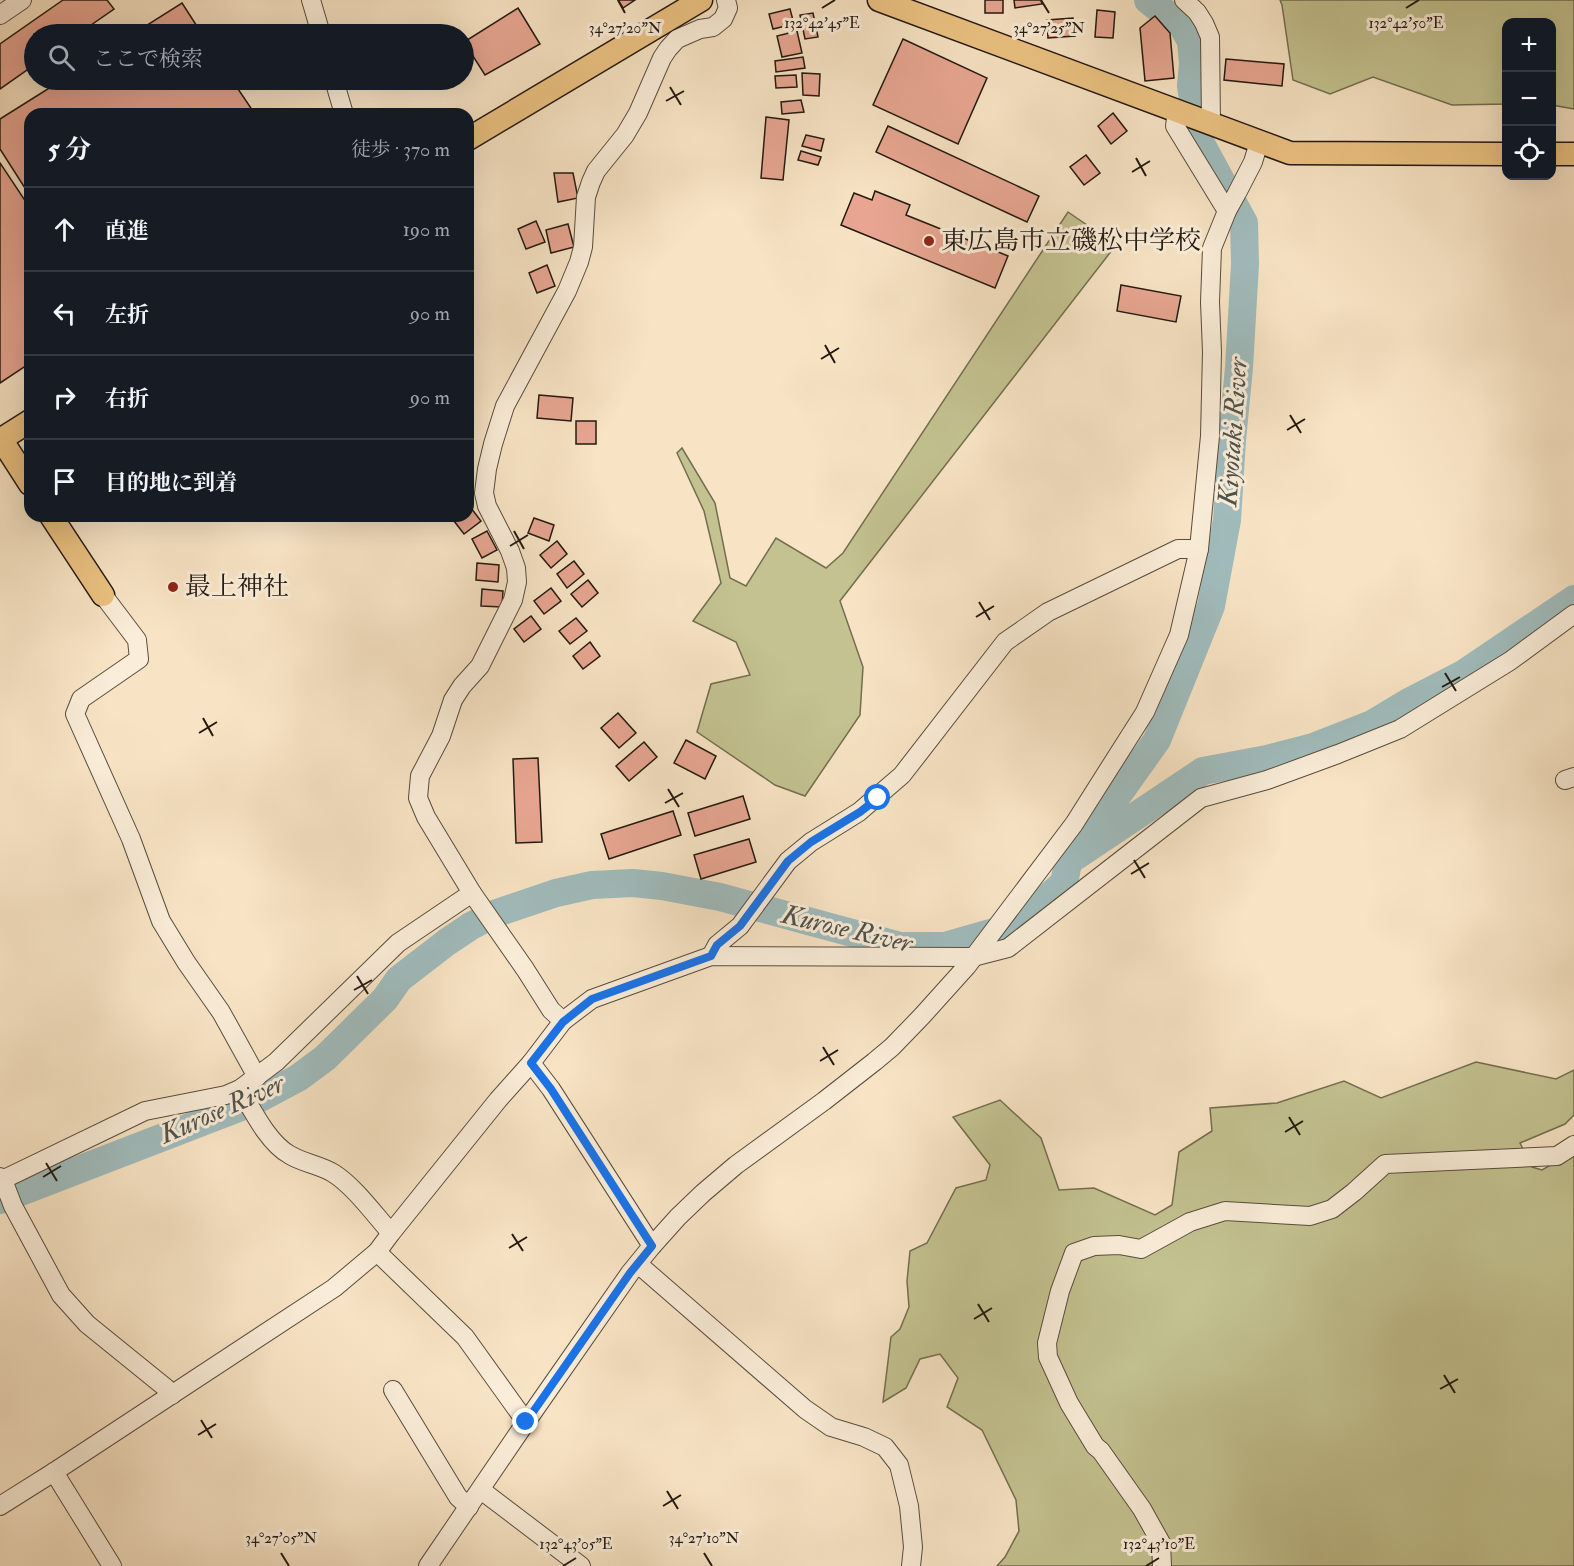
<!DOCTYPE html>
<html lang="ja">
<meta charset="utf-8">
<style>
:root{--surface:#171b24;--page:#242831;--text:#f1f3f6;--muted:#9ea1a6;--line:#363941}
body{margin:0;font-family:"IM FELL Double Pica","Noto Serif JP",serif;background:var(--page);color:var(--text)}
.controls{position:absolute;right:18px;top:18px;display:grid;overflow:hidden;border-radius:12px;box-shadow:0 6px 24px #0002}
.controls button{width:54px;height:54px;display:grid;place-items:center;padding:0;border:0;border-bottom:2px solid var(--line);background:var(--surface);color:var(--text);font:30px sans-serif}
.stop{position:absolute;width:18px;height:18px;margin:-14px;border:4px solid #1a73e8;border-radius:50%;background:#fff}
.stop.end{background:#1a73e8;border-color:#fff;box-shadow:0 2px 6px #0008}
.list{margin:0;padding:0;list-style:none}
h2{display:flex;justify-content:space-between;align-items:center;height:78px;margin:0;padding:0 24px;font-size:26px}
h2 small{font-size:20px;font-weight:400;color:var(--muted)}
.list li{display:grid;grid-template-columns:39px 1fr auto;gap:18px;align-items:center;box-sizing:border-box;height:84px;padding:0 24px;border-top:2px solid var(--line)}
.list b{display:block;font-size:22px;white-space:nowrap}
.list em{font-size:20px;font-style:normal;color:var(--muted)}
.icon{flex:none;width:33px;height:33px;fill:none;stroke:currentColor;stroke-width:2;stroke-linecap:round;stroke-linejoin:round}
.map{position:relative;flex:none;width:1574px;height:1566px;overflow:hidden}
.search{position:absolute;background:var(--surface);box-shadow:0 6px 24px #0002;left:24px;top:24px;width:450px;height:66px;display:flex;align-items:center;gap:15px;box-sizing:border-box;padding:0 21px;border-radius:33px;color:var(--muted);font-size:22px}
.panel{position:absolute;background:var(--surface);box-shadow:0 6px 24px #0002;left:24px;top:108px;width:450px;height:414px;border-radius:18px}
.map>svg:first-child{display:block}
</style>
<div class="map">
<svg width="1574" height="1566" viewBox="0 0 1574 1566">
<rect width="100%" height="100%" fill="#f8e4c5"/>
<filter id="stains"><feTurbulence type="fractalNoise" baseFrequency=".00333" numOctaves="4"/><feColorMatrix values="0 0 0 0 .2 0 0 0 0 .09 0 0 0 0 .02 0 0 0 .5 -.17"/></filter>
<radialGradient id="worn" r=".72"><stop offset=".6" stop-color="#630" stop-opacity="0"/><stop offset="1" stop-color="#630" stop-opacity=".3"/></radialGradient>
<g fill="#c3c290" stroke="#736e50" stroke-width="1.5">
<polygon points="1280,0 1574,0 1574,109 1552,105 1552,22 1506,22 1506,104 1452,105 1373,77 1330,94 1293,80 1282,5"/>
<polygon points="1068,212 1116,245 840,601 863,667 860,715 805,796 775,785 697,732 711,684 750,675 736,642 693,621 721,583 704,511 677,453 682,448 715,503 730,578 746,586 776,538 826,568 843,553"/>
<polygon points="1476,1062 1556,1079 1574,1070 1574,1115 1565,1124 1520,1143 1532,1167 1542,1170 1574,1152 1574,1566 997,1566 1005,1557 1019,1531 1016,1500 982,1430 947,1407 958,1378 940,1354 920,1359 906,1388 883,1402 891,1337 900,1329 909,1307 907,1281 910,1251 927,1243 956,1188 986,1180 990,1165 953,1117 1000,1100 1041,1138 1059,1190 1094,1188 1155,1215 1172,1205 1179,1152 1212,1131 1210,1108 1277,1103 1344,1081 1381,1098"/>
</g>
<g fill="none" stroke-linecap="round" stroke-linejoin="round">
<g stroke="#a0bcbd" stroke-width="28">
<polyline points="1083,844 1157,740 1211,606 1227,520 1232,440 1239,368 1245,264 1244,223 1199,140 1191,86 1193,63 1191,41 1180,22 1158,8 1148,0"/>
<polyline points="0,1200 249,1104 298,1078 325,1058 385,999 399,979 447,942 471,926 494,914 556,893 592,885 633,883 662,886 720,897 900,946 945,946 1001,930 1030,913 1064,883 1068,863 1073,858 1203,771 1267,759 1313,747 1372,724 1407,703 1463,674 1574,599"/>
</g>
</g>
<g fill="#e8a692" stroke="#231911" stroke-width="1.5">
<polygon points="63,0 107,0 114,9 78,34 34,34 34,65 0,89 0,44"/>
<polygon points="618,0 635,0 623,8"/>
<rect x="985" y="0" width="18" height="13"/>
<polygon points="1014,0 1041,0 1042,4 1015,8"/>
<polygon points="182,3 202,34 133,34"/>
<polygon points="518,8 540,44 485,75 464,42"/>
<polygon points="790,9 794,24 773,29 769,14"/>
<polygon points="1097,10 1115,12 1113,38 1095,37"/>
<polygon points="813,13 818,37 805,39 800,15"/>
<polygon points="1155,16 1170,33 1174,78 1145,81 1140,28"/>
<polygon points="1073,18 1075,36 1048,38 1047,20"/>
<polygon points="797,31 802,53 782,57 777,36"/>
<polygon points="903,39 987,78 958,144 873,105"/>
<polygon points="803,57 805,68 776,72 775,61"/>
<polygon points="1226,59 1284,64 1282,86 1224,80"/>
<polygon points="802,73 820,74 819,96 803,95"/>
<polygon points="796,75 797,87 776,88 775,76"/>
<polygon points="62,80 232,80 255,114 30,114 30,196 0,149 0,119"/>
<polygon points="801,100 804,112 782,114 781,102"/>
<polygon points="1113,113 1127,131 1111,144 1098,126"/>
<polygon points="766,117 789,120 783,180 761,178"/>
<polygon points="888,126 1039,196 1027,222 876,152"/>
<polygon points="806,135 824,139 821,151 802,146"/>
<polygon points="801,151 821,157 818,165 798,160"/>
<polygon points="1086,155 1100,173 1084,185 1070,167"/>
<polygon points="0,163 30,208 30,363 0,383"/>
<polygon points="554,173 573,173 578,198 558,202"/>
<polygon points="875,191 910,205 906,215 1008,256 995,288 841,225 854,193 872,200"/>
<polygon points="536,221 545,242 526,249 518,229"/>
<polygon points="568,224 574,247 551,253 546,230"/>
<polygon points="547,265 555,286 537,293 529,273"/>
<polygon points="1121,285 1181,296 1176,322 1117,311"/>
<polygon points="539,395 573,398 571,421 537,418"/>
<rect x="576" y="421" width="20" height="23"/>
<polygon points="471,508 481,521 464,534 454,521 460,516 468,516 468,510"/>
<polygon points="534,518 554,525 549,541 528,533"/>
<polygon points="487,531 497,550 482,558 472,539"/>
<polygon points="557,541 567,554 551,568 540,555"/>
<polygon points="574,561 584,574 567,588 557,574"/>
<polygon points="477,563 499,565 498,582 476,580"/>
<polygon points="588,580 598,593 582,607 571,594"/>
<polygon points="551,588 561,601 544,614 534,601"/>
<polygon points="482,589 503,591 502,607 481,606"/>
<polygon points="531,616 541,629 524,642 514,629"/>
<polygon points="576,618 587,631 570,644 559,631"/>
<polygon points="590,642 600,656 583,669 573,656"/>
<polygon points="618,713 636,733 619,748 601,728"/>
<polygon points="686,740 716,756 705,779 674,763"/>
<polygon points="644,742 657,757 629,781 616,766"/>
<polygon points="538,758 542,842 516,843 513,759"/>
<polygon points="743,796 750,819 695,836 688,813"/>
<polygon points="673,811 681,835 609,859 601,834"/>
<polygon points="749,839 756,862 701,879 694,855"/>
</g>
<g fill="none" stroke-linecap="round" stroke-linejoin="round">
<g stroke="#584c3e" stroke-width="20">
<g id="minor">
<polyline points="311,0 321,34"/>
<polyline points="1184,0 1197,12 1204,23 1210,37 1211,123"/>
<polyline points="0,15 22,0"/>
<polyline points="334,80 344,114"/>
<polyline points="1177,111 1175,126 1227,211"/>
<polyline points="103,595 137,640 139,659 81,699 75,714 131,839 161,921 186,962 221,1012 257,1077"/>
<polyline points="1565,780 1574,777"/>
<polyline points="711,956 717,945 740,926 788,861 811,842 859,812 902,775 1005,642 1048,612 1178,549 1199,549"/>
<polyline points="563,1021 551,1010 525,969 472,893 426,817 418,798 420,776 441,736 453,700 462,686 480,666 513,600 517,582 516,568 510,551 487,506 484,493 487,469 493,444 505,406 567,291 579,262 583,247 586,197 591,182 596,171 625,135 638,113 662,58 668,49 677,39 700,29 713,27 723,19 728,8 726,0"/>
<polyline points="531,1063 551,1089 652,1246"/>
<path d="M240,1089C252,1110 269,1144 290,1155C303,1163 320,1165 333,1173C353,1185 375,1215 391,1233"/>
<polyline points="0,1177 3,1180 13,1206 61,1295 87,1324 166,1388 172,1395"/>
<polyline points="0,1181 145,1111 226,1095 240,1089 276,1062 398,943 472,893"/>
<polyline points="377,1252 465,1337 526,1422"/>
<polyline points="638,1264 805,1409 831,1427 864,1437 885,1447 899,1465 909,1506 913,1547 911,1566"/>
<polyline points="393,1390 458,1497 469,1507"/>
<polyline points="54,1472 112,1566"/>
<polyline points="481,1490 581,1566"/>
<polyline points="0,1506 54,1472 334,1288 377,1252 391,1233 498,1100 531,1063 563,1021 592,999 711,956 973,957 1008,948 1201,798 1267,780 1338,754 1400,729 1510,661 1574,614"/>
<polyline points="428,1566 526,1422 630,1273 652,1246 678,1217 703,1193 736,1165 824,1101 874,1062 892,1047 922,1016 967,966 1074,824 1145,712 1179,635 1199,549 1210,436 1212,352 1210,302 1212,248 1227,211 1237,193 1253,162 1259,142"/>
<polyline points="1162,1566 1161,1543 1142,1509 1101,1451 1095,1446 1069,1403 1048,1357 1047,1343 1060,1291 1074,1253 1094,1246 1119,1245 1141,1249 1190,1222 1225,1211 1310,1216 1332,1209 1354,1192 1385,1164 1557,1156 1574,1145"/>
</g>
</g>
<g stroke="#231911" stroke-width="25">
<g id="major">
<polyline points="879,0 1290,153 1506,154"/>
<polyline points="468,139 701,0"/>
<polyline points="1552,154 1574,154"/>
<polyline points="1,439 30,484"/>
<polyline points="0,440 30,421"/>
<polyline points="51,516 103,595"/>
</g>
</g>
<use href="#minor" stroke="#faedd9" stroke-width="18"/>
<use href="#major" stroke="#ecc282" stroke-width="22"/>
</g>
<g fill="none" stroke-linecap="round" stroke-linejoin="round">
<polyline stroke="#1a73e8" stroke-width="8" points="526,1422 630,1273 652,1246 551,1089 531,1063 563,1022 592,999 711,956 717,945 740,926 788,861 811,842 860,812 878,798"/>
</g>
<path fill="none" stroke="#231911" stroke-width="2" d="M618,0L625,13M1041,0L1049,13M822,8L835,0M1406,8L1419,0M670,87L681,105M666,101L684,91M1136,158L1146,176M1132,172L1150,161M825,345L835,363M821,359L839,348M1290,415L1301,433M1287,430L1305,419M514,531L524,549M510,546L528,535M979,602L990,620M976,617L994,606M1445,673L1456,691M1442,687L1460,677M203,718L213,736M199,733L217,722M668,789L679,807M665,803L683,793M1134,860L1145,878M1131,874L1149,863M357,976L368,994M354,990L372,980M823,1047L834,1065M820,1061L838,1050M1289,1117L1300,1135M1285,1132L1303,1121M46,1163L57,1181M43,1177L61,1166M512,1234L523,1251M509,1248L527,1237M978,1304L989,1322M974,1319L992,1308M1444,1375L1455,1393M1440,1389L1458,1379M201,1420L212,1438M198,1435L216,1424M667,1491L678,1509M663,1506L681,1495M281,1553L289,1566M704,1553L712,1566M563,1566L576,1558M1146,1566L1159,1558"/>
<g fill="#8f2418" stroke="#faedd9" stroke-width="2">
<circle cx="929" cy="241" r="6"/>
<circle cx="173" cy="587" r="6"/>
</g>
<g text-anchor="middle" dominant-baseline="central" stroke-width="6" stroke-linejoin="round" paint-order="stroke">
<g font-size="26" fill="#231911" stroke="#faedd9" text-anchor="start">
<text x="941" y="241">東広島市立磯松中学校</text>
<text x="185" y="587">最上神社</text>
</g>
<g font-size="27" font-style="italic" fill="#4f524d" stroke="#faedd9">
<text transform="translate(1233 432) rotate(-86)">Kiyotaki River</text>
<text transform="translate(847 929) rotate(13)">Kurose River</text>
<text transform="translate(222 1109) rotate(-24)">Kurose River</text>
</g>
</g>
<g font-size="15" text-anchor="middle" fill="#231911" stroke="#faedd9" stroke-width="6" stroke-linejoin="round" paint-order="stroke">
<text x="822" y="28">132°42'45"E</text>
<text x="1406" y="28">132°42'50"E</text>
<text x="625" y="33">34°27'20"N</text>
<text x="1049" y="33">34°27'25"N</text>
<text x="281" y="1543">34°27'05"N</text>
<text x="704" y="1543">34°27'10"N</text>
<text x="576" y="1549">132°43'05"E</text>
<text x="1159" y="1549">132°43'10"E</text>
</g>
<rect width="100%" height="100%" filter="url(#stains)"/>
<rect width="100%" height="100%" fill="url(#worn)"/>
</svg>
<div class="controls">
<button>+</button>
<button>−</button>
<button><svg class="icon" aria-label="locate" viewBox="0 0 24 24"><circle cx="12" cy="12" r="6"/><path d="M12 2v4M12 18v4M2 12h4M18 12h4"/></svg></button>
</div>
<div class="stop" style="left:878px;top:798px"></div>
<div class="stop end" style="left:526px;top:1422px"></div>
<div class="search"><svg class="icon" aria-label="search" viewBox="0 0 24 24"><circle cx="10" cy="10" r="6"/><path d="M15 15l6 6"/></svg>ここで検索</div>
<section class="panel">
<h2>5 分<small>徒歩 · 370 m</small></h2>
<ul class="list">
<li><svg class="icon" aria-label="ahead" viewBox="0 0 24 24"><path d="M12 20V5M6 11l6-6 6 6"/></svg><div><b>直進</b></div><em>190 m</em></li>
<li><svg class="icon" aria-label="left" viewBox="0 0 24 24"><path d="M17 20v-9H6M10 6l-5 5 5 5"/></svg><div><b>左折</b></div><em>90 m</em></li>
<li><svg class="icon" aria-label="right" viewBox="0 0 24 24"><path d="M7 20v-9h11M14 6l5 5-5 5"/></svg><div><b>右折</b></div><em>90 m</em></li>
<li><svg class="icon" aria-label="arrive" viewBox="0 0 24 24"><path d="M6 21V4h12l-3 4 3 4H6"/></svg><div><b>目的地に到着</b></div></li>
</ul>
</section>
</div>
